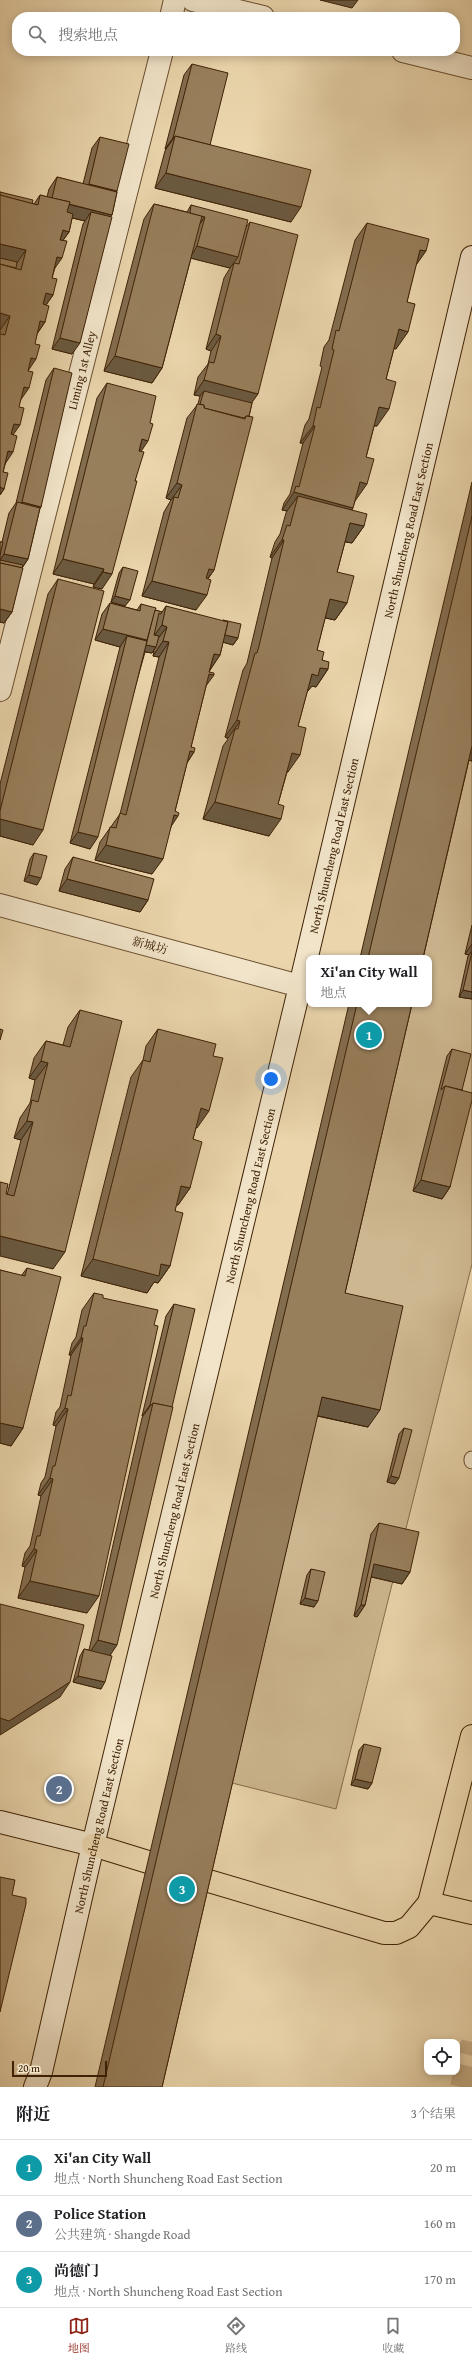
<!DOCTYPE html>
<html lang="zh">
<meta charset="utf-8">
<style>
:root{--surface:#fff;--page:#f2f2f2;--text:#202124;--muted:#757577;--line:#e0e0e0;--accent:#8f2418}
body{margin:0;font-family:"Gentium Book Plus","Noto Serif SC",serif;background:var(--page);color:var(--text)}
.controls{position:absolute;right:12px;bottom:12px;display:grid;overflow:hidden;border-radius:8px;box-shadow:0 2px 10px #0003}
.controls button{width:36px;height:36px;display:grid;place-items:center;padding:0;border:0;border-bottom:1px solid var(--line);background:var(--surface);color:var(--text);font:20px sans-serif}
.scale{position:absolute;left:12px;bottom:10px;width:95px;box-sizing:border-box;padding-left:4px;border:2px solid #3f2206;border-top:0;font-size:11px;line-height:14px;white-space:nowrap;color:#3f2206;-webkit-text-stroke:3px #f1e4c9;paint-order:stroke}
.you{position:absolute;left:271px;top:1079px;width:14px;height:14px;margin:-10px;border:3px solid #fff;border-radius:50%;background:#1a73e8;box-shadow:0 0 0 6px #1a73e833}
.badge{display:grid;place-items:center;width:26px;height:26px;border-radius:50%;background:var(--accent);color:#fff;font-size:13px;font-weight:700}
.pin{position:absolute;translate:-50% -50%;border:2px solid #fff;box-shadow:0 1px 4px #0006}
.popup{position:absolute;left:306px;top:955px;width:126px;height:52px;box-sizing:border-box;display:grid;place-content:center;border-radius:8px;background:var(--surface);filter:drop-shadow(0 1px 3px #0005);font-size:13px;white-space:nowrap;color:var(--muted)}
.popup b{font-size:15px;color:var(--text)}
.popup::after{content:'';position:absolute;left:50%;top:100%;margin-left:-8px;border:8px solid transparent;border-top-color:var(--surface)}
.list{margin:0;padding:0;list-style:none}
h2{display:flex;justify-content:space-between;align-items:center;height:52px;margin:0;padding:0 16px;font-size:17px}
h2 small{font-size:13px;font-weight:400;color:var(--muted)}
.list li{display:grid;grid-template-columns:26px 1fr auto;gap:12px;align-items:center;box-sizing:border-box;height:56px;padding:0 16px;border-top:1px solid var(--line)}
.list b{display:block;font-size:15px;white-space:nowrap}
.list p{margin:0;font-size:13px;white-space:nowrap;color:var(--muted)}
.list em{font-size:13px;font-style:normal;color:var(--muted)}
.icon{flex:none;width:22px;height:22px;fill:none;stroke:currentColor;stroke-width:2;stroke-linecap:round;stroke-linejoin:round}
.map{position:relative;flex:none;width:472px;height:2087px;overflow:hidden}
.search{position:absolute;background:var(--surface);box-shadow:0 2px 10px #0003;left:12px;right:12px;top:12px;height:44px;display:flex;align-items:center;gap:10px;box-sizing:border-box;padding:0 14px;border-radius:16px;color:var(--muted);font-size:15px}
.sheet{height:220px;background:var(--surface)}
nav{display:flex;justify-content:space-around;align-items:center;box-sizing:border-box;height:56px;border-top:1px solid var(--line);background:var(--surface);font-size:11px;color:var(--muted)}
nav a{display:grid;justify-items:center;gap:2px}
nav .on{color:var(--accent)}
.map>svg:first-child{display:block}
</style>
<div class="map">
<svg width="472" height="2087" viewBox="0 0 472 2087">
<rect width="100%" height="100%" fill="#ead5ac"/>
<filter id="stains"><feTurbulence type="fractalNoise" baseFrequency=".005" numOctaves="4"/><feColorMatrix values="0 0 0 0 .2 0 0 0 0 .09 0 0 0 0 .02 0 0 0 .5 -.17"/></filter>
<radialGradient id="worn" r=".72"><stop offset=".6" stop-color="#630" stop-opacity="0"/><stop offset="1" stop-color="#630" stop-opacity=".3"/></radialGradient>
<polygon fill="#cdb790" stroke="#866c4b" points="461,758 472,761 472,1264 336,1809 224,1781 310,1414 368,1427 333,1310 404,1004 429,1004 429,958 415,958"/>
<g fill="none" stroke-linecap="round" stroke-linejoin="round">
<polyline stroke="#c8b18b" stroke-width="22" stroke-dasharray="22 11" stroke-linecap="butt" points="461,2087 472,2042"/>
<g stroke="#6a4f30" stroke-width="17">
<polyline id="lane" points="472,1459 472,1461"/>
</g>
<g stroke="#6a4f30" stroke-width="24">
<g id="street">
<polyline points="193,0 263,17"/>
<polyline points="171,17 175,0"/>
<polyline points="403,51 472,68"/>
<path id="s1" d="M0,690L162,51"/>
<polyline points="0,905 300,986"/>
</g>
</g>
<g stroke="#3f2206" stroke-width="24">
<g id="secondary">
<polyline points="0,1822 93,1845"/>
<path id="s2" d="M35,2087L41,2072L93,1845L300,986L472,257"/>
</g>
</g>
<g stroke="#3f2206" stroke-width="24">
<g id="primary">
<polyline points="93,1845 148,1862"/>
<polyline points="202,1879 384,1933 396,1933 409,1927 429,1903 472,1736"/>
<polyline points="429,1903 472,1913"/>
</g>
</g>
<use href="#lane" stroke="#f1e4c9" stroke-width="15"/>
<use href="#street" stroke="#f1e4c9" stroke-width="22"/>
<use href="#secondary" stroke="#f1e4c9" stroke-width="22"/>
<use href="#primary" stroke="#ead5ac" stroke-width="22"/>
</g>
<g fill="#836d4f" stroke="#3f2206">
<polygon points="192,64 210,145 291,222 155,188 165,151 166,149 165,149 184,75"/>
<polygon points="100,137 117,192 112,215 110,217 72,354 52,349 83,224 85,221 72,218 69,232 63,240 52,278 53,295 46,305 45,322 37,334 20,400 13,435 3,472 4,489 0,495 0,192 34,204 40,195 47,197 49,189 57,177 83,184 92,148"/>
<polygon points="154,204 187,212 191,205 246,227 250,222 252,403 214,570 208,579 196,610 142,596 164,512 171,500 166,498 187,418 198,404 200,396 194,395 198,377 208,364 211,351 206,349 224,278 230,268 191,258 162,368 152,383 104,371 144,219"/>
<polygon points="367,223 415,267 396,349 394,348 386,379 377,426 374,426 355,501 352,510 364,526 352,543 345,542 337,572 347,603 335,620 325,618 317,650 328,669 316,687 312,686 307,692 298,726 288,772 287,772 269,836 203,819 223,746 228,739 225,737 243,670 246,665 247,663 272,558 270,557 275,542 280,534 286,513 287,511 282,510 284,503 290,494 303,443 300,443 305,425 309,419 322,367 320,366 324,347 329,340 355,240"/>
<polygon points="54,368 41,507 40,508 28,559 22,568 12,612 4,623 0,622 0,542 2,542 9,513 16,503 46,380"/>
<polygon points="107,383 141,452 135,481 102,589 93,587 94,584 53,574 97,398"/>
<polygon points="472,482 472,761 469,760 423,958 360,958"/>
<polygon points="123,567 125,606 111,602 119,573"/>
<polygon points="58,579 33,845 0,836 0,784 48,594"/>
<polygon points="110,603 137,610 141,604 155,610 162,612 166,606 238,638 233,645 223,642 220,655 210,670 191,747 194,752 187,763 171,827 152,874 95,860 100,842 120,814 159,657 153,656 154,651 152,653 145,652 90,849 70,843 120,647 95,640 102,614"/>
<polygon points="34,853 37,885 24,881 30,859"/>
<polygon points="73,857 148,900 140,912 59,891 65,869"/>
<polygon points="472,925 472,999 459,997 468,956 469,955 465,954"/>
<polygon points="349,1004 412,1004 345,1293 368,1427 317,1416 162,2087 95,2087"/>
<polygon points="80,1010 53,1269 6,1194 7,1195 21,1140 14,1138 20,1118 30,1103 35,1080 29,1078 34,1058 46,1041 63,1045 68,1027"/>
<polygon points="158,1029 197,1128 196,1127 193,1139 190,1188 178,1205 176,1205 175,1211 170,1266 158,1283 154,1282 147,1293 81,1276 131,1077 143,1060 146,1046"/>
<polygon points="452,1049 462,1090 450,1187 442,1199 413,1191 447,1056"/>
<polygon points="27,1268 23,1428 11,1446 0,1443 0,1270 21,1276"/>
<polygon points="94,1293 103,1298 87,1613 18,1598 25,1567 22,1566 25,1553 30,1546 41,1496 38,1495 41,1483 45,1477 56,1426 53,1425 56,1412 60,1407 71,1355 69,1355 72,1343 76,1337 82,1310"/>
<polygon points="174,1304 110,1656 101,1689 73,1682 80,1656 84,1649 89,1650 142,1418 143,1416 142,1416 166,1316"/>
<polygon points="404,1428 395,1484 387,1482 399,1434"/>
<polygon points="379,1523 410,1572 402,1584 371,1577 365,1605 357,1617 354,1616 371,1534"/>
<polygon points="311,1569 314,1607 300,1604 307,1575"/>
<polygon points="364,1744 372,1783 368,1789 351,1785 359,1750"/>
</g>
<g fill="#6a5940" stroke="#3f2206">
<polygon points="320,0 358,0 352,8"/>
<polygon points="173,138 174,138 166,149 165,149"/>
<polygon points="166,173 301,207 291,222 155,188"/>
<polygon points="89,184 117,191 109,202 81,195"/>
<polygon points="51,200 112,215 104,226 91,212 85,221 44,211"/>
<polygon points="190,213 205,217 197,228"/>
<polygon points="63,230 69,232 57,249"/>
<polygon points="0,244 26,250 14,267 0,264"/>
<polygon points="197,246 238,257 230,268 190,258"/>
<polygon points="420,250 426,251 414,268"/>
<polygon points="57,257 62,258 50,275"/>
<polygon points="46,293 53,295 41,312"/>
<polygon points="0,313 10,316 0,330"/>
<polygon points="40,321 45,322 33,339"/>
<polygon points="399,329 408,332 396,349 387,347"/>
<polygon points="216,334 221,336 211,351 206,349"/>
<polygon points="60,338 80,343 72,354 52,349"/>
<polygon points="115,356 162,368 152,383 104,371"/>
<polygon points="31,358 36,359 24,377"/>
<polygon points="204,380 258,394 248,408 204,391 200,396 194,395"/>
<polygon points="24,387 29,388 17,405"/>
<polygon points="379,407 389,409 377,426 367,424"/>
<polygon points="14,424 20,425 8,442"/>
<polygon points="313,426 315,426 303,443 300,443"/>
<polygon points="142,439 148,441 138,456"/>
<polygon points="8,451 13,452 1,470"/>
<polygon points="360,482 367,484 355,501 348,499"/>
<polygon points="177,483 182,485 171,500 166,498"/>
<polygon points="0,487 4,489 0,495"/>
<polygon points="294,492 353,508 341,525 298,496 287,511 282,510"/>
<polygon points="22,502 41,507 33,518 14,514"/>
<polygon points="350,523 364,526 352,543 338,540"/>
<polygon points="282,540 284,540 272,558 270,557"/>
<polygon points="4,554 28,559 20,571 0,560"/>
<polygon points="63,559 104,569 94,584 53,574"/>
<polygon points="209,569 214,570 203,585"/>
<polygon points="103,572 112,574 102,589 93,587"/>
<polygon points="152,581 207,595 196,610 142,596"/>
<polygon points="115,596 130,600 125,606 111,602"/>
<polygon points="330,599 347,603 335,620 318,616"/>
<polygon points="0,609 12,612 4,623 0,622"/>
<polygon points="162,625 167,627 156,641 151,640"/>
<polygon points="103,629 147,640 140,652 127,636 120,647 95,640"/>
<polygon points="222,634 238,638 233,645 218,641"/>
<polygon points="163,641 169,642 159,657 153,656"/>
<polygon points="145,644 156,647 152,653 141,651"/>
<polygon points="214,654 220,655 210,670"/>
<polygon points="320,668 328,669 316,687 312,686 306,693 312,674"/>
<polygon points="209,674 214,675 203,690"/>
<polygon points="237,720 240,721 228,738 225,737"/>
<polygon points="472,743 472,761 461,758"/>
<polygon points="190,751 194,752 184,767"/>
<polygon points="292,753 300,755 288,772 279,770"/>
<polygon points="215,802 281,819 269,836 203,819"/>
<polygon points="174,815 178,816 168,831"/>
<polygon points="0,819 43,830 33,845 0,836"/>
<polygon points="78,832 98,837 90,849 70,843"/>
<polygon points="106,845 163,859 152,874 95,860"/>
<polygon points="29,875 41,878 37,885 24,881"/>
<polygon points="67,879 148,900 140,912 59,891"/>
<polygon points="472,944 472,951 469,955 465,954"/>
<polygon points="463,990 472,992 472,999 459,997"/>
<polygon points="41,1061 48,1063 35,1080 29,1078"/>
<polygon points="201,1108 209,1111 197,1128 189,1126"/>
<polygon points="27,1121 33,1122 21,1140 14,1138"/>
<polygon points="421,1180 450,1187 442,1199 413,1191"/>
<polygon points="181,1186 190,1188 178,1205 169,1203"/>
<polygon points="0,1236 65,1252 53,1269 0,1256"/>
<polygon points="93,1259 161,1264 170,1266 158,1283 154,1282 147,1293 81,1276"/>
<polygon points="81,1338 83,1338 71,1355 69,1355"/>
<polygon points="322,1397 380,1410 368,1427 310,1414"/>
<polygon points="150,1405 151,1405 143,1416 142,1416"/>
<polygon points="65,1408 68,1409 56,1426 53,1425"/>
<polygon points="0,1423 23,1428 11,1446 0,1443"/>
<polygon points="391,1476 399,1478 395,1484 387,1482"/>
<polygon points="50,1478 53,1479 41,1496 38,1495"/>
<polygon points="34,1549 37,1550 25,1567 22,1566"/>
<polygon points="374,1564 410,1572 402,1584 368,1576"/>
<polygon points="30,1581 99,1596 87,1613 18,1598"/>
<polygon points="305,1598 318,1601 314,1607 300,1604"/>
<polygon points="361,1605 365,1605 357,1617 354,1616"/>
<polygon points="98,1640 117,1645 107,1660 88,1655"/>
<polygon points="78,1676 105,1682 101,1689 73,1682"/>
<polygon points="70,1682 60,1697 0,1735 0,1718"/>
<polygon points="355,1779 372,1783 368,1789 351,1785"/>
</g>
<g fill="#987f5c" stroke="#3f2206">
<polygon points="192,64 228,73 210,145 175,136 174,138 173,138"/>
<polygon points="175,136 311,170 301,207 166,173"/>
<polygon points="100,137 129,144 117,191 89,184"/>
<polygon points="57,177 117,192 112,215 69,204 70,202 52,198"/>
<polygon points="0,192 33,200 32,204 0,195"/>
<polygon points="0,195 38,205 40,195 70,202 67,212 73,214 69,232 63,230 60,240 67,241 62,258 57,257 52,278 57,279 53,295 46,293 43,304 49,306 45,322 40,321 35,344 40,345 36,359 31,358 28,371 33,372 29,388 24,387 19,407 24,408 20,425 14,424 11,434 17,436 13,452 8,451 3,472 8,473 4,489 0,487 0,334 5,335 10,316 0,313 0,264 21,270 26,250 0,244"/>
<polygon points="154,204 202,216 162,368 115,356"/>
<polygon points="191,205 248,220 238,257 197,246 205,217 190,213"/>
<polygon points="91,212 112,217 80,343 60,338"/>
<polygon points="250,222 298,235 258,394 204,380 209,362 214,363 221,336 216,334 234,263 239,264"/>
<polygon points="367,223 429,239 426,251 420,250 407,302 415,304 408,332 399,329 386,379 396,382 389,409 379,407 366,457 374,459 367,484 360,482 353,508 294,492 296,486 299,487 315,426 313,426 317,407 320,408 334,350 332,349 336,330 339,331"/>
<polygon points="0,258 17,262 16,268 0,264"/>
<polygon points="54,368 72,373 41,507 22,502"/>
<polygon points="107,383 156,396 150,423 153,424 148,441 142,439 139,451 144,452 135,481 137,481 112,574 103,572 104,569 63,559"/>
<polygon points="204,391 252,403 249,416 246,416 244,418 204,408 204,405 200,404"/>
<polygon points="197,404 204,405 204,408 245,419 246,416 253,417 214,570 209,569 206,578 211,580 207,595 152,581 174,497 178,498 182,485 177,483"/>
<polygon points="298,496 367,514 364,526 350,523 337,572 354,576 347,603 330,599 317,650 324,652 322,660 329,662 328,669 320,668 318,676 312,674 298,726 306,728 300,755 292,753 278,804 284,806 281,819 215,802 235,729 238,729 240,721 237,720 255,653 257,653 259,646 284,540 282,540 287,525 290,526"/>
<polygon points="17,502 40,508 28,559 4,554"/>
<polygon points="472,516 472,746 423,958 368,958"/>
<polygon points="0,542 3,542 0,555"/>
<polygon points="0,560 23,565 22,568 0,563"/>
<polygon points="0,563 23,568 12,612 0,609"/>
<polygon points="123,567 138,571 130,600 115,596"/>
<polygon points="58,579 104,591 43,830 0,819 0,811"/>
<polygon points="110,603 140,611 141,604 156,608 147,640 103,629"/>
<polygon points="166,606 228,622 220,655 214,654 209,672 214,673 214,675 209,674 191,747 195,748 194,752 190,751 175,811 179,813 178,816 174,815 163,859 106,845 110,827 116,828 120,813 126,815 169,642 163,641 167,627 162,625"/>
<polygon points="155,610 162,612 161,614 159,613 154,635 159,636 156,647 146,645"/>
<polygon points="223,620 241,624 238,638 225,635 228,622"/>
<polygon points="127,636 147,641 98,837 78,832"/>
<polygon points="34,853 47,856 41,878 29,875"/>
<polygon points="73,857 154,879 148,900 67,879"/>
<polygon points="472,952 472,992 463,990"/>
<polygon points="357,1004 412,1004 345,1293 403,1306 380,1410 322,1397 162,2087 103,2087"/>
<polygon points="80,1010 122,1021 65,1252 0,1236 0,1182 8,1184 6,1194 14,1196 33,1122 27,1121 32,1100 38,1102 48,1063 41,1061 46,1041 70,1047"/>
<polygon points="0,1029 3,1030 0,1040"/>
<polygon points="158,1029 216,1044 213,1056 223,1058 209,1111 201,1108 193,1139 202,1142 190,1188 181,1186 175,1211 183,1213 170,1266 161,1264 159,1276 93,1259 143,1060 150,1062"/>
<polygon points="452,1049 471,1054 462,1090 445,1086 441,1090"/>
<polygon points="445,1086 472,1093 472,1100 450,1187 421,1180"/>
<polygon points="27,1268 61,1277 23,1428 0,1423 0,1270 25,1276"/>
<polygon points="94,1293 103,1295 103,1298 158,1310 154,1325 158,1326 99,1596 30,1581 37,1550 34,1549 37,1536 40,1536 53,1479 50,1478 53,1466 55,1466 68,1409 65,1408 68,1395 71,1396 83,1338 81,1338 84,1326 86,1326"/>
<polygon points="174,1304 195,1309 172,1407 153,1403 151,1405 150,1405"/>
<polygon points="153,1403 173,1407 117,1645 98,1640"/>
<polygon points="404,1428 412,1430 399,1478 391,1476"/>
<polygon points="379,1523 419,1532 410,1572 374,1564 365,1605 361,1605"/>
<polygon points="311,1569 325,1572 318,1601 305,1598"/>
<polygon points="0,1604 84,1625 70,1682 9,1721 0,1718"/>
<polygon points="84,1649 112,1656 105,1682 78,1676"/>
<polygon points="364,1744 381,1748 372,1783 355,1779"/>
<polygon points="0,1877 15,1880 12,1895 26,1898 26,1904 0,2012"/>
</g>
<g text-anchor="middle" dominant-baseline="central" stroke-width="3" stroke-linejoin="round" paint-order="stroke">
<g font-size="12" fill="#3f2206" stroke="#f1e4c9">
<text stroke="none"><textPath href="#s1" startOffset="330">Liming 1st Alley</textPath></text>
<text stroke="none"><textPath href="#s2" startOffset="1601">North Shuncheng Road East Section</textPath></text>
<text stroke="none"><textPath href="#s2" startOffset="1277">North Shuncheng Road East Section</textPath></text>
<text transform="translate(150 945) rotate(15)">新城坊</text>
<text stroke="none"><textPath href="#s2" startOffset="917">North Shuncheng Road East Section</textPath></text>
<text stroke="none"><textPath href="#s2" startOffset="593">North Shuncheng Road East Section</textPath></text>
<text stroke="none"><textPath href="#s2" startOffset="269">North Shuncheng Road East Section</textPath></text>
</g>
</g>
<rect width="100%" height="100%" filter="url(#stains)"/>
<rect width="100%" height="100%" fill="url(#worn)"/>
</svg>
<div class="controls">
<button><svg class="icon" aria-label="locate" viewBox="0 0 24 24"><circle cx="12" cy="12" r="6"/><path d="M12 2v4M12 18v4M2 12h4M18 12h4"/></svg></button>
</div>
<div class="scale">20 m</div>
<div class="you"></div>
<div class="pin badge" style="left:369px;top:1035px;background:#0f9aa8">1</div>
<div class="popup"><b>Xi'an City Wall</b>地点</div>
<div class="pin badge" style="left:59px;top:1789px;background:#5c6f8a">2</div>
<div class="pin badge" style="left:182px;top:1889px;background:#0f9aa8">3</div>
<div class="search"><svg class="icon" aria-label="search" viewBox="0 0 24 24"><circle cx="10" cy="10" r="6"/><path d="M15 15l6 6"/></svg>搜索地点</div>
</div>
<section class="sheet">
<h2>附近<small>3个结果</small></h2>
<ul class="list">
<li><span class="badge" style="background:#0f9aa8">1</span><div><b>Xi'an City Wall</b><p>地点 · North Shuncheng Road East Section</p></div><em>20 m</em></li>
<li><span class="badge" style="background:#5c6f8a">2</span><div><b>Police Station</b><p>公共建筑 · Shangde Road</p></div><em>160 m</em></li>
<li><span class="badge" style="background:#0f9aa8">3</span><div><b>尚德门</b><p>地点 · North Shuncheng Road East Section</p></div><em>170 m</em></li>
</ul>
</section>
<nav>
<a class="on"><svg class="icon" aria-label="map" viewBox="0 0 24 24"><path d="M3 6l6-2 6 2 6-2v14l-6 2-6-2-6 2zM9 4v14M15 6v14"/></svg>地图</a>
<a><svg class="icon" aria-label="directions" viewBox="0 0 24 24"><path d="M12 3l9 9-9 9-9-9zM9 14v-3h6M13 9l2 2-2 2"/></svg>路线</a>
<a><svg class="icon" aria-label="saved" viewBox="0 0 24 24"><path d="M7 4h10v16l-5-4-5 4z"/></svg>收藏</a>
</nav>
